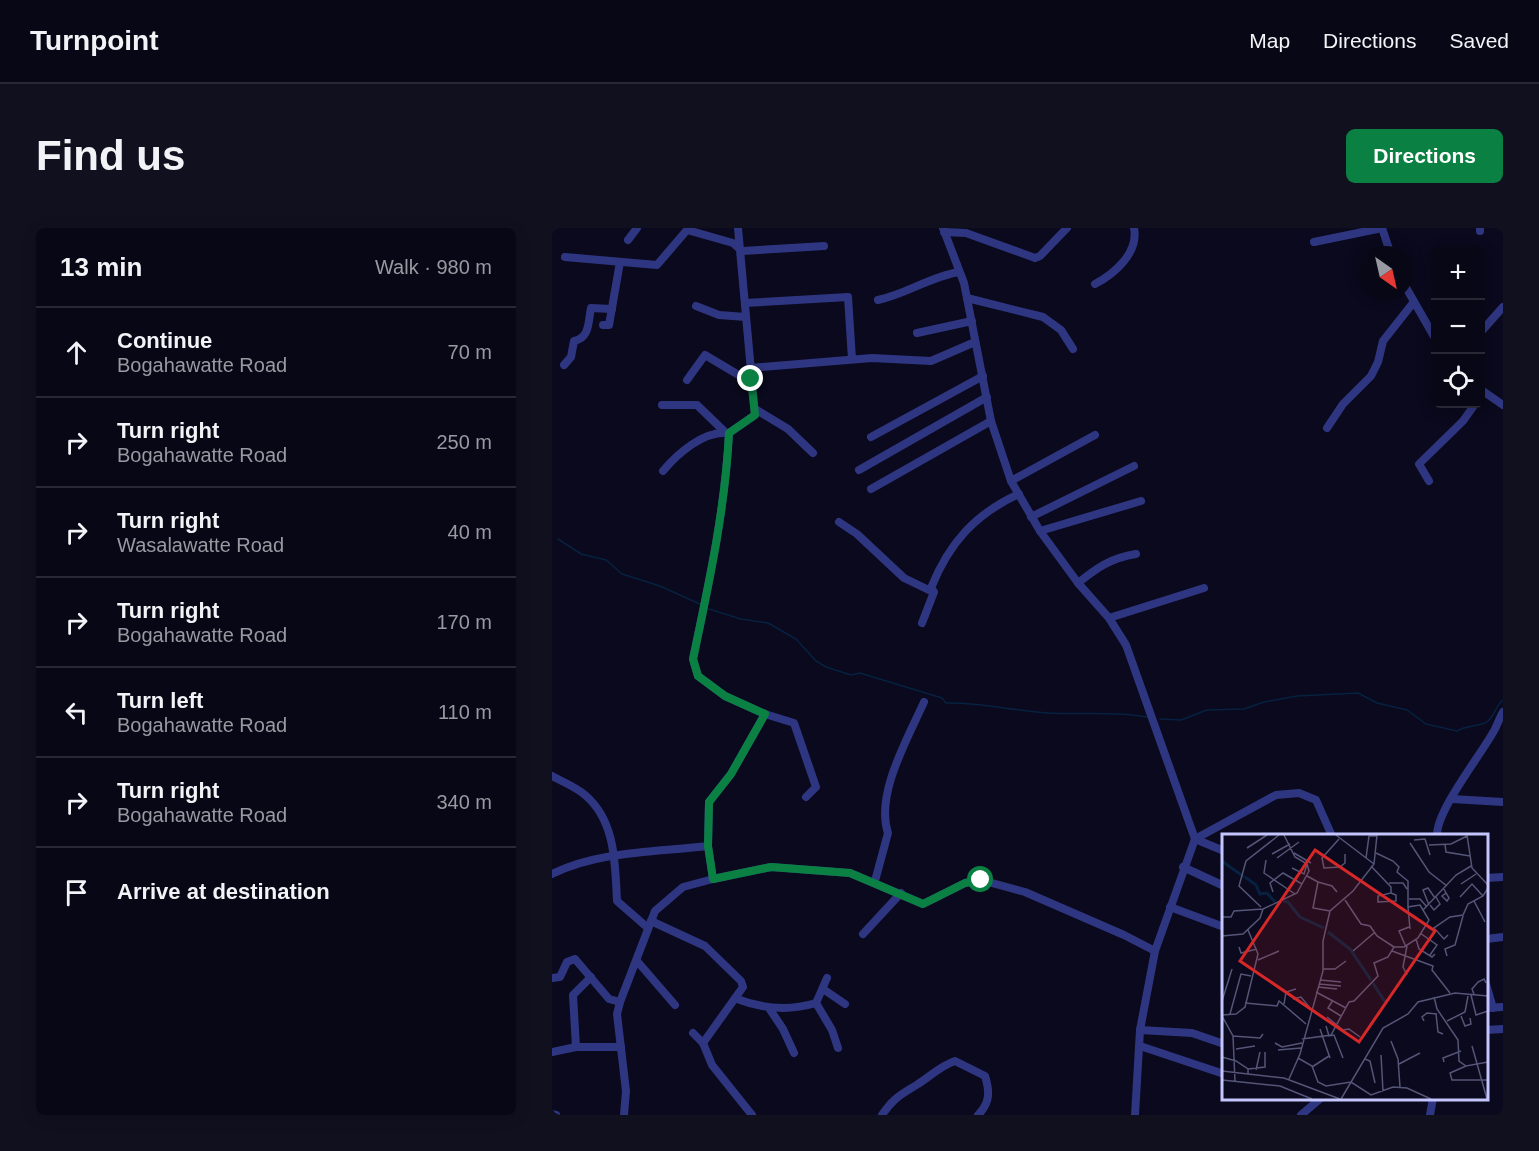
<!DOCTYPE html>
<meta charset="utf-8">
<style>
:root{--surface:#080716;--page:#11101f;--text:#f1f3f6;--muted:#9899a1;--line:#292835;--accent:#0b8043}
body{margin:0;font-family:Helvetica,sans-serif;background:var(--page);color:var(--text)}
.controls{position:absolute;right:18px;top:18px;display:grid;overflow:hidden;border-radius:9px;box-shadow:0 3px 15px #0003}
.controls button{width:54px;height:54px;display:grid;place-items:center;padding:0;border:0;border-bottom:2px solid var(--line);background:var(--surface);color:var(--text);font:30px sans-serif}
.compass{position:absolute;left:807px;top:18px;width:54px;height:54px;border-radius:50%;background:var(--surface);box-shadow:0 3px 15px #0003;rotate:146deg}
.stop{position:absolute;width:18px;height:18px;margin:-14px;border:4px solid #0b8043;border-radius:50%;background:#fff}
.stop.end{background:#0b8043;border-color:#fff;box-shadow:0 2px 6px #0008}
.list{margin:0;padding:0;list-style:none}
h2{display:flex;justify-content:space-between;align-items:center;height:78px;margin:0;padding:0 24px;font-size:26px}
h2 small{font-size:20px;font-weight:400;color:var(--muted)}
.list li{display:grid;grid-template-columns:39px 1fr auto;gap:18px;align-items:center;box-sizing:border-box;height:90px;padding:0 24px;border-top:2px solid var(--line)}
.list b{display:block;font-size:22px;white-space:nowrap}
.list p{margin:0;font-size:20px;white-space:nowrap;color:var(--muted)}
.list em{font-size:20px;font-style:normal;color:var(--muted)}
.icon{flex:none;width:33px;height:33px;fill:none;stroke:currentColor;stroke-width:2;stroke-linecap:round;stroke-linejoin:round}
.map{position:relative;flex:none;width:951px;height:887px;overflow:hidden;border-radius:9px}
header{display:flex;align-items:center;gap:36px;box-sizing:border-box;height:84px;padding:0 30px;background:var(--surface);border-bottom:2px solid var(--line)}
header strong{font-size:28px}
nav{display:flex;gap:33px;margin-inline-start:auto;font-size:21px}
.intro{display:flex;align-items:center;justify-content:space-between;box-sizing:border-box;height:144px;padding:0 36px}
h1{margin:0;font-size:42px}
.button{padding:15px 27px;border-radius:9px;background:var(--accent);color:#fff;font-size:21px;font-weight:700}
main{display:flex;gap:36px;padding:0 36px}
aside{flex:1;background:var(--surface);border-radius:9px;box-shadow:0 3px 15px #0003}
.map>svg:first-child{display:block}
</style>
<header>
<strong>Turnpoint</strong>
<nav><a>Map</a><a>Directions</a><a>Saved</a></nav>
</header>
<div class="intro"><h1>Find us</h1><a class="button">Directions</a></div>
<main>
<aside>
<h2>13 min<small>Walk · 980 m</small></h2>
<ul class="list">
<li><svg class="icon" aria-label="ahead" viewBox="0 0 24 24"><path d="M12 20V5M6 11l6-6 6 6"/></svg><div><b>Continue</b><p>Bogahawatte Road</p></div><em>70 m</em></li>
<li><svg class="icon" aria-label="right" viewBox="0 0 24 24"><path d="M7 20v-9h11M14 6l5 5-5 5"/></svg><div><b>Turn right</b><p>Bogahawatte Road</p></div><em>250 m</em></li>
<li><svg class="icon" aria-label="right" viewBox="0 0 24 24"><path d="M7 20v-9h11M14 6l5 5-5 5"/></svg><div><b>Turn right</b><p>Wasalawatte Road</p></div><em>40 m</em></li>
<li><svg class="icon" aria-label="right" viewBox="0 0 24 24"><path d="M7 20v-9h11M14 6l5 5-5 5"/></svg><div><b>Turn right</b><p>Bogahawatte Road</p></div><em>170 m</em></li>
<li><svg class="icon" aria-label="left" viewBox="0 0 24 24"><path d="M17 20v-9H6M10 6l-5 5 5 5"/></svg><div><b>Turn left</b><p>Bogahawatte Road</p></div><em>110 m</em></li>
<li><svg class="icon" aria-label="right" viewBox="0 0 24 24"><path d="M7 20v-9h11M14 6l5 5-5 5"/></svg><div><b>Turn right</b><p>Bogahawatte Road</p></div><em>340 m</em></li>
<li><svg class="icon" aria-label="arrive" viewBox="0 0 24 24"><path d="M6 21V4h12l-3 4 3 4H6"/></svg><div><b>Arrive at destination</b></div></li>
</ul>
</aside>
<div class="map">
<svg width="951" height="887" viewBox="0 0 951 887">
<rect width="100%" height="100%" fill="#0a091d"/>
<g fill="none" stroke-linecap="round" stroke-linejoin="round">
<g stroke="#062240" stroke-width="1.5">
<polyline points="6,311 29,326 54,332 70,346 108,358 150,377"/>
<path d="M157,381L189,391L216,395L244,411L264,433L274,439L299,447L308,445L390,470L394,475C428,474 462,483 496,485C530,487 561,483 595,489"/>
<path d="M608,491L629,492L655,482L692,481L712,474L745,468L806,465L825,475L855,482L874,496L905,503C915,497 923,499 933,495C942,491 943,478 951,472"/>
</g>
<g stroke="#2f3681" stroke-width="8">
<polyline points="391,0 412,55 439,193 459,253 488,303 526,355 557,390 574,417 643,611 603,723 588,802 583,887"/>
<polyline points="830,0 839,27"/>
<polyline points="928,3 928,0"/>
<polyline points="392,4 414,5 483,30 488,28 515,0"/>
<polyline points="76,12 85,0"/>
<polyline points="762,14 830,0"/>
<polyline points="13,29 105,37 135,2 181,15 190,23 272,18"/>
<path d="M543,56C562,46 587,25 582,0"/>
<polyline points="852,56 884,112"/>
<polyline points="415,70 491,89 509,102 521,121"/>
<path d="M326,72C355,66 377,49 407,44"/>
<polyline points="193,75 296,69 300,131"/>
<polyline points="144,78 167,87 194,89"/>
<polyline points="51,97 57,97 68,34"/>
<polyline points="365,105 420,93"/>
<polyline points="928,105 951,79"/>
<path d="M12,137L19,129L22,113C38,110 36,94 39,80L60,81"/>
<polyline points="198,140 320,130 379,133 423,114"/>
<polyline points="135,152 153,127 190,149 199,151"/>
<polyline points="928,161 951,177"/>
<polyline points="110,177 145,177 173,204"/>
<polyline points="203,181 236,201 261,225"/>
<polyline points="775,200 791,176 819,148 826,134 831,113 861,75"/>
<polyline points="319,209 431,148"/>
<polyline points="307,242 435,169"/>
<path d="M111,243C125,226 152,202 177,205"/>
<polyline points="459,253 543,207"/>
<polyline points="877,253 867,236 911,193 923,176"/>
<polyline points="319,261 439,193"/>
<polyline points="479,289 582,238"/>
<polyline points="287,294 305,306 352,350 381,364"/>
<polyline points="488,303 589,273"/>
<path d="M526,355C546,339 559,330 584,326"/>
<polyline points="557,390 652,360"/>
<path d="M370,395L382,364L379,360C397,315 423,286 467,266"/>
<polyline points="213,486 242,495 264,559 254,569"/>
<path d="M0,548C11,554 24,559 33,567C64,593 63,637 65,673L96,700"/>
<polyline points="900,571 951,574"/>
<path d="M885,608C884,582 930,526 943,501C946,495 948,489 951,484"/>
<polyline points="643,611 724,567 747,565 764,572 780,608"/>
<polyline points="643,611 672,623"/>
<polyline points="631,639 672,658"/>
<path d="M0,646C46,623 105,624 156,618"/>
<polyline points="934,650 951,649"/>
<polyline points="161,651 219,639 298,645 371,676 413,655 429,652 473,664 572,707 603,723"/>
<path d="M323,653L336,605C323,566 356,510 372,474"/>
<polyline points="618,679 672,699"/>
<polyline points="99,693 153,718 189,753 191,759 151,815"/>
<polyline points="311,706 349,665"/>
<polyline points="934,711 951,709"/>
<polyline points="85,733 123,777"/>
<polyline points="0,750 8,749 15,734 23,731 57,771 68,774"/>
<polyline points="934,756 941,780"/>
<polyline points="271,761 293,776"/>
<path d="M185,771C211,781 237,783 264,775L275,750"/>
<polyline points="264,775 280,802 286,820"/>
<polyline points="217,780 231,801 242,825"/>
<polyline points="934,780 951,779"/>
<polyline points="588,802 640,805 672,816"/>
<polyline points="934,802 951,801"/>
<polyline points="141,805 151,815 160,837 200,887"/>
<polyline points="588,818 672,846"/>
<polyline points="24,819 21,767 39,749"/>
<polyline points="0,824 24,819 69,819"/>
<polyline points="0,886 4,887"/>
<path d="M72,887L74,863L65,786L68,774L103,683L131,659L161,651L156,618L157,574L179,546L213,486L173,468L146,448L141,431C157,355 173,282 177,205L203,187L186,0"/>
<path d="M330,887C342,869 349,867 366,856C379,848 388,838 403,833L433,848C438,864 438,875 426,887"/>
<polyline points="749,887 769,870"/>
<polyline points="878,887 881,870"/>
</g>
</g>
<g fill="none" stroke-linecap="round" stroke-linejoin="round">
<path stroke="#0b8043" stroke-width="8" d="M199,151L203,187L177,205C173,282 157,355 141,431L146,448L173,468L213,486L179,546L157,574L156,618L161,651L219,639L298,645L371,676L413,655L429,652"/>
</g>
<g transform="translate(670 606)">
<rect width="266" height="266" fill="#0a091d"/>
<path fill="none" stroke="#062240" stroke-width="3" d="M0,27L22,43M23,43L34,51L38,60L45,59L53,68M61,67L66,68L78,83L102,94M106,98L128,115L149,146M151,149L163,168"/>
<path fill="none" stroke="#557" stroke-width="1.5" d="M62,1L73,23L85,30M114,1L152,30M245,1L250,34L266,51M117,5L100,24L102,34L118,33L123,29V20M192,6L203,5L208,21M188,9L207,38L225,52M223,10L224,18L248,22M207,11L229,10L245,2M25,14L45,1M72,19L89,29M154,19L171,27L177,33L175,38L186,47V73M50,20L68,10M55,24L77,8M144,24L147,2H155M44,26L42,39L73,60M149,32L169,53V59L156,62V68L174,67V61L169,59M70,34L82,40L85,30M85,42L96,48L91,74L108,77M96,48L110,52L115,58M167,49H181L185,55M239,50L254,40M222,55L224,59L227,64L225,67L220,62L224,59M51,58L48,49L61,39L80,50M238,63L250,50L261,62M187,65H198L205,73M123,66L139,90L148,92L155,102L172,113M252,67L263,88M207,71L201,56L206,54L213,64M208,71L212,76L218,70L214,63M39,73L17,52L24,27L57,1M0,83H9L12,77L41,75L75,59L87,37L85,30M188,95L186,73L198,71L201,76M198,99L215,111L208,121M226,101L222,105L212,94L228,83L241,81L246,70L261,62L266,54M0,102L21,100L38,84L41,75M194,105L197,115L210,123L213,120M185,112L181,133L185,141M17,113L19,119L35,115M184,113L177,97L187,93M131,117L152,99M170,117L211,132L210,136L228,159M225,122L223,115L233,111L241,82M36,126L57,117M101,135H113L124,127M98,146L119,148M97,150L119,152M96,153L115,155M94,158L124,174M252,160L250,155L256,148L262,145L264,149M249,161L254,181L266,177M212,163L215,175L236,206L237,227L244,232L266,228M71,165L79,163L88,174M111,166L106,174L119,182M0,167L10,135M23,169L55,172L57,167L84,190M62,170L64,158L74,155M8,180L19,140L29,142M214,180L216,198L221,200M0,181L14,180L23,173L36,120L26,96M0,182L11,202L13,247M239,182L243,192L249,190L248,184M105,183L121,196L127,195L138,203M202,187L200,183L205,179L215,180M225,187L243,178L246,162M104,192L107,202L112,201L121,224M98,195L108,224M11,202L38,204L41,200M80,205L109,201L127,168L132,167L156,142L152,129L166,123L172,113H182L196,104L207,86L201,76L234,41L249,32M169,207L176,225L178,253M53,209L60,213L80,209M250,212L265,265M14,215L33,212M56,216L79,214M159,221L161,257M0,223L14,227L26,235V240M76,224L90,232L96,248L104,252L129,248L149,261L171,253L185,254L209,265M143,225L148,227L153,249M222,228L221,224L239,217M177,230L198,219M244,232L228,239L230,246H266M90,233L107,222M26,235L43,233V218M34,236L38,218M0,237L62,244L118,265M67,245L78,220L101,137V107L108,77L131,57L152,30L155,1M0,246L58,252L90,265M119,265L161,194L186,180L196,168L233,159L266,162"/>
<path fill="#d62828" fill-opacity="0.15" stroke="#d62828" stroke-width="3" d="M93,16L213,97L137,208L18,127Z"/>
<rect width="266" height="266" fill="none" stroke="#c5c6ff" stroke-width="3"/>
</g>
</svg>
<div class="controls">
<button>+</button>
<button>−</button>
<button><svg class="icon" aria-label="locate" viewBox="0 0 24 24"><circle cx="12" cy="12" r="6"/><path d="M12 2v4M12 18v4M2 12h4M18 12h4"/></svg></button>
</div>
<svg class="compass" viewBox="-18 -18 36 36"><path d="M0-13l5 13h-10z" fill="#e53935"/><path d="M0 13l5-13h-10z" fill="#9899a1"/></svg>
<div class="stop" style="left:429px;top:652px"></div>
<div class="stop end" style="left:199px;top:151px"></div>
</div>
</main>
